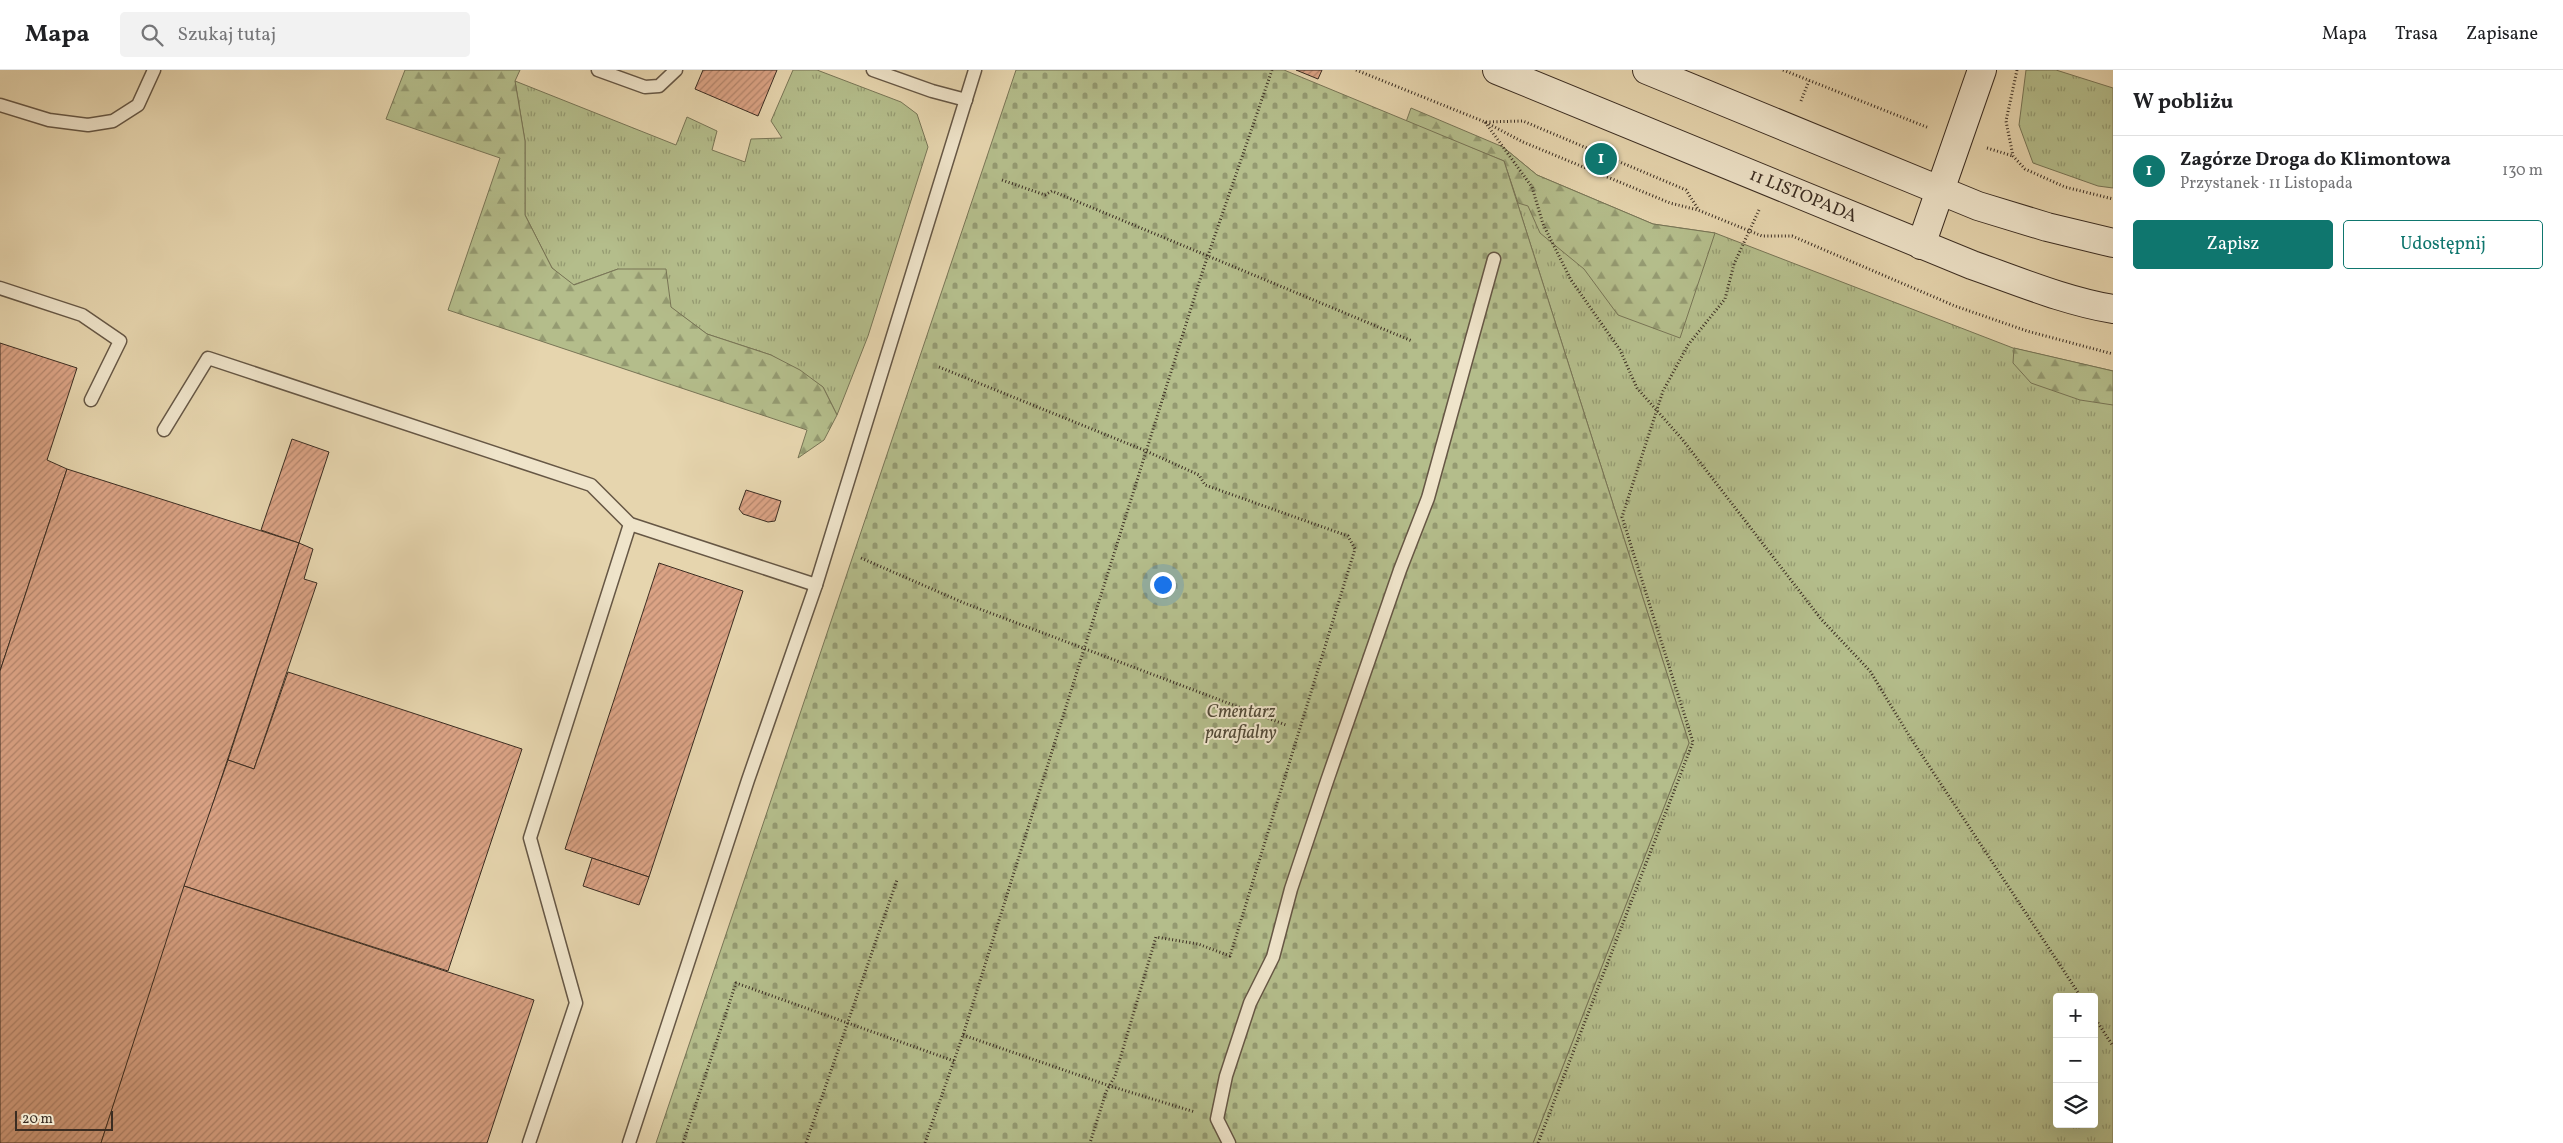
<!DOCTYPE html>
<html lang="pl">
<meta charset="utf-8">
<style>
:root{--surface:#fff;--page:#f2f2f2;--text:#202124;--muted:#757577;--line:#e0e0e0;--accent:#0f766e}
body{margin:0;font-family:Vollkorn,serif;background:var(--page);color:var(--text)}
.controls{position:absolute;right:15px;bottom:15px;display:grid;overflow:hidden;border-radius:5px;box-shadow:0 5px 20px #0002}
.controls button{width:45px;height:45px;display:grid;place-items:center;padding:0;border:0;border-bottom:1px solid var(--line);background:var(--surface);color:var(--text);font:25px sans-serif}
.scale{position:absolute;left:15px;bottom:12px;width:98px;box-sizing:border-box;padding-left:5px;border:2px solid #3b2d22;border-top:0;font-size:14px;line-height:18px;white-space:nowrap;color:#3b2d22;-webkit-text-stroke:4px #efe4ca;paint-order:stroke}
.you{position:absolute;left:1162px;top:514px;width:18px;height:18px;margin:-12px;border:4px solid #fff;border-radius:50%;background:#1a73e8;box-shadow:0 0 0 8px #1a73e833}
.badge{display:grid;place-items:center;width:32px;height:32px;border-radius:50%;background:var(--accent);color:#fff;font-size:16px;font-weight:700}
.pin{position:absolute;translate:-50% -50%;border:2px solid #fff;box-shadow:0 1px 5px #0006}
.list{margin:0;padding:0;list-style:none}
h2{display:flex;justify-content:space-between;align-items:center;height:65px;margin:0;padding:0 20px;font-size:21px}
h2 small{font-size:16px;font-weight:400;color:var(--muted)}
.list li{display:grid;grid-template-columns:32px 1fr auto;gap:15px;align-items:center;box-sizing:border-box;height:70px;padding:0 20px;border-top:1px solid var(--line)}
.list b{display:block;font-size:19px;white-space:nowrap}
.list p{margin:0;font-size:16px;white-space:nowrap;color:var(--muted)}
.list em{font-size:16px;font-style:normal;color:var(--muted)}
.actions{display:flex;gap:10px;padding:15px 20px}
.actions a{flex:1;padding:11px 0;border:1px solid var(--accent);border-radius:5px;text-align:center;font-size:18px;color:var(--accent)}
.actions .main{background:var(--accent);color:#fff}
.icon{flex:none;width:28px;height:28px;fill:none;stroke:currentColor;stroke-width:2;stroke-linecap:round;stroke-linejoin:round}
.map{position:relative;flex:none;width:2113px;height:1073px;overflow:hidden}
header{display:flex;align-items:center;gap:30px;box-sizing:border-box;height:70px;padding:0 25px;background:var(--surface);border-bottom:1px solid var(--line)}
header strong{font-size:24px}
nav{display:flex;gap:28px;margin-inline-start:auto;font-size:18px}
.search{width:350px;height:45px;background:var(--page);display:flex;align-items:center;gap:12px;box-sizing:border-box;padding:0 18px;border-radius:5px;color:var(--muted);font-size:19px}
main{display:flex}
aside{flex:1;background:var(--surface)}
.map>svg:first-child{display:block}
</style>
<header>
<strong>Mapa</strong>
<div class="search"><svg class="icon" aria-label="search" viewBox="0 0 24 24"><circle cx="10" cy="10" r="6"/><path d="M15 15l6 6"/></svg>Szukaj tutaj</div>
<nav><a>Mapa</a><a>Trasa</a><a>Zapisane</a></nav>
</header>
<main>
<div class="map">
<svg width="2113" height="1073" viewBox="0 0 2113 1073">
<defs>
<pattern id="grass-tufts" width="24" height="20" patternUnits="userSpaceOnUse" patternTransform="scale(1.25)"><rect width="24" height="20" fill="#b4bd8b"/><path d="M3 7l-1-3M5 7V3M7 7l1-3M15 17l-1-3M17 17v-4M19 17l1-3" fill="none" stroke="#949a71"/></pattern>
<pattern id="forest-firs" width="22" height="20" patternUnits="userSpaceOnUse" patternTransform="scale(1.25)"><rect width="22" height="20" fill="#b4bd8b"/><path d="M5 1l3.5 6h-7zM16 11l3.5 6h-7z" fill="#949a71"/></pattern>
<pattern id="cemetery-stones" width="16" height="16" patternUnits="userSpaceOnUse" patternTransform="scale(1.25)"><rect width="16" height="16" fill="#b4bd8b"/><path d="M2 7V4a2 2 0 0 1 4 0v3zM10 15v-3a2 2 0 0 1 4 0v3z" fill="#949a71"/></pattern>
<pattern id="building-hatch" width="6" height="6" patternUnits="userSpaceOnUse" patternTransform="scale(1.25)"><rect width="6" height="6" fill="#dba385"/><path d="M-1 1l2-2M0 6l6-6M5 7l2-2" fill="none" stroke="#b3856c"/></pattern>
</defs>
<rect width="100%" height="100%" fill="#e6d5ae"/>
<filter id="stains"><feTurbulence type="fractalNoise" baseFrequency=".004" numOctaves="4"/><feColorMatrix values="0 0 0 0 .2 0 0 0 0 .09 0 0 0 0 .02 0 0 0 .5 -.17"/></filter>
<radialGradient id="worn" r=".72"><stop offset=".6" stop-color="#630" stop-opacity="0"/><stop offset="1" stop-color="#630" stop-opacity=".3"/></radialGradient>
<g fill="url(#grass-tufts)" stroke="#787556" fill-rule="evenodd">
<polygon points="793,0 817,0 901,32 917,44 928,77 868,266 837,345 823,317 771,285 707,264 618,199 573,215 552,198 525,145 525,71 515,11 676,75 687,47 717,61 712,80 745,92 751,69 782,68 771,51"/>
<polygon points="2026,0 2056,0 2113,18 2113,118 2098,116 2033,93 2019,55"/>
<path d="M1503,77L1537,105L1653,154L1715,163L2013,278L2113,301V1073H1533L1689,673L1504,91ZM2057,927H2094V1054H2057Z"/>
</g>
<g fill="url(#forest-firs)" stroke="#787556">
<polygon points="405,0 520,0 515,11 525,71 525,145 552,198 574,215 618,199 666,199 671,237 707,264 771,285 800,300 823,317 837,345 824,370 798,388 807,360 448,240 500,88 386,49"/>
<polygon points="1411,38 1503,77 1537,105 1653,154 1715,163 1680,268 1618,245 1584,199 1540,163 1528,136 1518,133 1504,91 1406,52"/>
<polygon points="2014,278 2113,301 2113,335 2080,330 2031,313 2013,293"/>
</g>
<polygon fill="url(#cemetery-stones)" stroke="#787556" points="1016,0 1284,0 1504,91 1689,673 1533,1073 656,1073"/>
<g fill="url(#building-hatch)" stroke="#3b2d22">
<polygon points="703,0 777,0 758,46 695,19"/>
<polygon points="1296,0 1322,0 1318,9"/>
<polygon points="0,273 77,298 47,390 67,399 0,601"/>
<polygon points="292,369 329,382 299,473 261,460"/>
<polygon points="67,399 299,473 101,1073 0,1073 0,601"/>
<polygon points="746,420 781,431 775,451 768,452 743,444 739,439"/>
<polygon points="299,473 313,479 304,509 317,513 254,699 228,690"/>
<polygon points="659,493 743,521 649,807 565,779"/>
<polygon points="288,602 522,679 448,901 184,816 228,690 254,699"/>
<polygon points="592,788 649,807 639,835 583,816"/>
<polygon points="184,816 534,930 487,1073 101,1073"/>
</g>
<g fill="none" stroke-linecap="round" stroke-linejoin="round">
<g stroke="#665745" stroke-width="15">
<g id="lane">
<polyline points="598,0 645,17 659,16 676,0"/>
<polyline points="873,0 932,21 966,30"/>
<polyline points="0,35 49,50 88,55 113,51 138,35 154,0"/>
<polyline points="0,218 82,245 120,271 91,330"/>
<polyline points="164,360 208,288 591,415 630,454 816,515"/>
<polyline points="529,1073 576,933 530,768 630,454"/>
<polyline points="629,1073 748,710 816,515 975,0"/>
<polyline points="1229,1073 1217,1049 1226,1006 1250,933 1273,887 1291,819 1327,711 1400,500 1428,428 1494,189"/>
</g>
</g>
<g stroke="#3b2d22" stroke-width="30">
<g id="secondary">
<path id="s1" d="M1497,0L1972,195C2018,211 2065,231 2113,239"/>
<polyline points="1647,0 1978,136 2047,157 2113,173"/>
<polyline points="1921,175 1982,0"/>
</g>
</g>
<g stroke="#3b2d22" stroke-width="3" stroke-dasharray="1 2.5" stroke-linecap="butt">
<polyline points="1356,0 1485,52 1523,72 1670,133 1698,140 1762,166 1792,166 1955,236 2027,261 2113,284"/>
<polyline points="1783,0 1929,58"/>
<polyline points="2017,0 2006,51 2013,86 2025,99 2065,117 2113,129"/>
<polyline points="1801,31 1809,11"/>
<polyline points="1485,52 1532,117 1543,154 1571,210 1620,280 1637,318 1682,369 1821,549 1870,601 1910,667 2081,927"/>
<polyline points="1486,52 1523,51 1686,120 1698,139"/>
<polyline points="1987,78 2013,86"/>
<polyline points="1002,110 1045,125 1052,121 1412,271"/>
<polyline points="939,297 1146,381 1199,405 1205,415 1348,466 1355,479 1230,886 1198,874 1156,867 1115,1006 1106,1022 1090,1073"/>
<polyline points="861,488 964,533 1286,655"/>
<polyline points="2094,947 2113,976"/>
<polyline points="963,965 1110,1016 1195,1042"/>
<polyline points="683,1073 736,913 954,991"/>
<polyline points="806,1073 897,810"/>
<polyline points="925,1073 963,965 1203,200 1272,0"/>
<polyline points="1538,1073 1693,672 1622,447 1663,321 1688,275 1725,229 1734,194 1759,140"/>
</g>
<use href="#lane" stroke="#efe4ca" stroke-width="12"/>
<use href="#secondary" stroke="#efe4ca" stroke-width="28"/>
</g>
<g text-anchor="middle" dominant-baseline="central" stroke-width="4" stroke-linejoin="round" paint-order="stroke">
<g font-size="18" fill="#3b2d22" stroke="#efe4ca">
<text stroke="none"><textPath href="#s1" startOffset="331">11 LISTOPADA</textPath></text>
</g>
<g font-size="18" font-style="italic" fill="#534a37" stroke="#efe4ca">
<text x="1241" y="642">Cmentarz<tspan x="1241" dy="21">parafialny</tspan></text>
</g>
</g>
<rect width="100%" height="100%" filter="url(#stains)"/>
<rect width="100%" height="100%" fill="url(#worn)"/>
</svg>
<div class="controls">
<button>+</button>
<button>−</button>
<button><svg class="icon" aria-label="layers" viewBox="0 0 24 24"><path d="M12 4l9 5-9 5-9-5zM3 14l9 5 9-5"/></svg></button>
</div>
<div class="scale">20 m</div>
<div class="you"></div>
<div class="pin badge" style="left:1601px;top:89px">1</div>
</div>
<aside>
<h2>W pobliżu<small></small></h2>
<ul class="list">
<li><span class="badge">1</span><div><b>Zagórze Droga do Klimontowa</b><p>Przystanek · 11 Listopada</p></div><em>130 m</em></li>
</ul>
<div class="actions"><a class="main">Zapisz</a><a>Udostępnij</a></div>
</aside>
</main>
